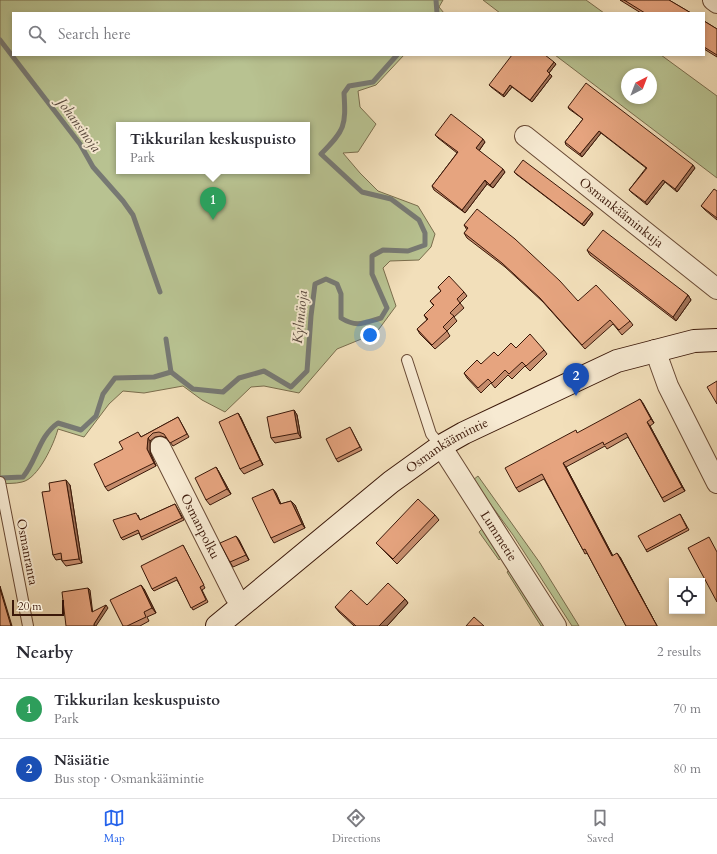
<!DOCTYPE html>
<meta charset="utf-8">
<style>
:root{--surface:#fff;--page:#f2f2f3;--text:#2b2b33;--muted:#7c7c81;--line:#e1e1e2;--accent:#2563eb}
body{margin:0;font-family:Cardo,serif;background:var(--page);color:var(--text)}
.controls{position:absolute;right:12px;bottom:12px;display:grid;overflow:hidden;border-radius:0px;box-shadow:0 2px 6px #0003}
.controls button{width:36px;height:36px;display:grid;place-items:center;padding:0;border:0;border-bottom:1px solid var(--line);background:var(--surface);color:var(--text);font:20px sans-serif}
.compass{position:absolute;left:621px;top:68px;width:36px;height:36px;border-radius:50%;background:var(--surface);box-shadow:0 2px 6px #0003;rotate:42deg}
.scale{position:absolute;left:12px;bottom:10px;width:52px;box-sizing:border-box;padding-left:4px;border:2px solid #3b1809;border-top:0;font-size:11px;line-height:14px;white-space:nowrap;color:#3b1809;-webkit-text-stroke:3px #f7ead2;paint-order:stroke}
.you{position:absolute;left:370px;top:335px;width:14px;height:14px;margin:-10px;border:3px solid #fff;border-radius:50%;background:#1a73e8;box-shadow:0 0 0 6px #1a73e833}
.badge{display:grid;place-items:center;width:26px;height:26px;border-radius:50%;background:var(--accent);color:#fff;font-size:13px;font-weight:700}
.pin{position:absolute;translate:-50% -33px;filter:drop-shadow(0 1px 2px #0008)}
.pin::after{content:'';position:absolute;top:21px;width:14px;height:12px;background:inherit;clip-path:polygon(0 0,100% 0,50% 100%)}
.popup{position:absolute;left:116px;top:122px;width:194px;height:52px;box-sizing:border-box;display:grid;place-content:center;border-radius:0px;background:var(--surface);filter:drop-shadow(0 1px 3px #0005);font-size:13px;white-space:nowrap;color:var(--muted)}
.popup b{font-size:15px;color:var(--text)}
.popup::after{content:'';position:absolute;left:50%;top:100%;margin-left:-8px;border:8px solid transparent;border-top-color:var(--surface)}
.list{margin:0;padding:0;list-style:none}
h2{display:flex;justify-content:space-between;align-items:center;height:52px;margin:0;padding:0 16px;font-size:17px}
h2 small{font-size:13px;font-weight:400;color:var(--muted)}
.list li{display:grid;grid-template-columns:26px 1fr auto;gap:12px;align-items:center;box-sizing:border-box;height:60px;padding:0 16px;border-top:1px solid var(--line)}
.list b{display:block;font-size:15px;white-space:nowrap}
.list p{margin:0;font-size:13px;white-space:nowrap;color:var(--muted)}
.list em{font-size:13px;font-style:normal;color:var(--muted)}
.icon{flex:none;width:22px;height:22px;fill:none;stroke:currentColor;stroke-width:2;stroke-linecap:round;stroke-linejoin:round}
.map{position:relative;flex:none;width:717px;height:626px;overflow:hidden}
.search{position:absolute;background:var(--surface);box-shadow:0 2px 6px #0003;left:12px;right:12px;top:12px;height:44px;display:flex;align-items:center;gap:10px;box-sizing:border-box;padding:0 14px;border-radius:0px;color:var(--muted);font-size:15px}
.sheet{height:172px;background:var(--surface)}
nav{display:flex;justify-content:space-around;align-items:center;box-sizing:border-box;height:56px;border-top:1px solid var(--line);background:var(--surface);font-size:11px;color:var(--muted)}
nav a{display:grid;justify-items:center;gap:2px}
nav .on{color:var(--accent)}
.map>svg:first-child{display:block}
</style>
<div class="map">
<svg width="717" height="626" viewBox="0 0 717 626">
<rect width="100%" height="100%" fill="#f2dfba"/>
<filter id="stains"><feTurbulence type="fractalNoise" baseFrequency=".005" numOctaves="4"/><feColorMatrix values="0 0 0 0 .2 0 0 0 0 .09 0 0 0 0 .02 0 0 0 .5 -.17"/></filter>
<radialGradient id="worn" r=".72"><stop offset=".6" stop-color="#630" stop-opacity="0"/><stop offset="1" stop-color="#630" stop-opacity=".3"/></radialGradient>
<g fill="#b8c291" stroke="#7a6d4d" fill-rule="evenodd">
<path d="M0,0H443L439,7L444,13H13V55H404L376,85L358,91L360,107L376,124L358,152L343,153L360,173L378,191L418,206L435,234L431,247L419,260L390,261L383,268L396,306L376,333L337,349L299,393L264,386L251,387L225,412L202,400L183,386L144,393L123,391L109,404L84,437L58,429C54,444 38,479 22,482C15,484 7,483 0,484ZM119,125H307V171H119Z"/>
<polygon points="483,0 586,0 604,13 500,13"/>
<path d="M555,55H661L717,96V178ZM627,74H651V98H627Z"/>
<polygon points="478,476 540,563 579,626 572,626 513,535 473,480"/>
<polygon points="482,529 502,557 499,560 479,532"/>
<polygon points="510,569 547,626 541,626 507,572"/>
</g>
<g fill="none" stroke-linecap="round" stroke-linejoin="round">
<g stroke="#777973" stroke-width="5">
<polyline points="436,0 437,13"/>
<polyline points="0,40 80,144 93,167 123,201 133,215 160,292"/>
<polyline points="166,339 171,372"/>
<path d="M0,478L23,477C37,460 39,436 58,423L81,430L96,416L103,394L115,378L154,377L171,372L193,389L223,392L239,378L264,371L291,387L307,371L311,316L315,284L326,279L337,284L341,294V318C357,328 364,323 381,318L387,308L372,274V256L383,250L408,251L425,245V233L419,220L391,199L362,192L321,154C345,130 346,126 344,93L349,86L373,82L397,55"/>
</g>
<g stroke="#694a35" stroke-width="12">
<g id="lane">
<polyline points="407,360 431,434 441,446"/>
<polyline points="0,482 28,626"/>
</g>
</g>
<g stroke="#694a35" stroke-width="22">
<g id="street">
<polyline points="713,0 717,3"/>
<path id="s1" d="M525,136L717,289"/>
<polyline points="655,350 668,386 717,483"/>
<path id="s2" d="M441,446L556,626"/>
<path id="s3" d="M160,447L235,596L243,605"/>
</g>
</g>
<g stroke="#3b1809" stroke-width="24">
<g id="secondary">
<path id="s4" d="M217,626L391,482L441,446L464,433L617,361L694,341L717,340"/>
</g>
</g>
<use href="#lane" stroke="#f7ead2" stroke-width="10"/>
<use href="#street" stroke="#f7ead2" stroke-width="20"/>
<use href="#secondary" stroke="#f7ead2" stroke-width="22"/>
</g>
<g fill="#c68d6d" stroke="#3b1809">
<polygon points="620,0 669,0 691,13 641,13"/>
<polygon points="704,21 717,29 717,57 704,49"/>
<polygon points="556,64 549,73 552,76 532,102 512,87 504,97 491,87 489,85"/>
<polygon points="568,107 695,168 677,192 665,182 647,205 631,192 629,190 646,168 601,133 582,157 566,145 565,142 583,119 569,109"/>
<polygon points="435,135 485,142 479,151 505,172 493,188 487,184 465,213 434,190 432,186 457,153 438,138"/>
<polygon points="514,172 593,214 584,226 516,174"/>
<polygon points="717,191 717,220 705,210 701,206"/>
<polygon points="464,225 578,301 630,321 633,325 622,335 613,324 585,349 543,302 505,267 467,238 464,233 467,230"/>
<polygon points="587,250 688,295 691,300 676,321 590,255"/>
<polygon points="438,287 464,292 467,296 460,303 464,308 454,317 457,321 447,331 450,336 435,349 420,334 417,329 427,320 424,315 434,306 430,301 441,291"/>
<polygon points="516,348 544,350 547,354 530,371 525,366 512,379 508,375 495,388 491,383 481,393 467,378 464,373"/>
<polygon points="640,399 654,423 650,426 685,491 664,502 628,437 607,449 605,446 566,467 613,556 620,557 657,626 626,626 587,553 585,554 583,550 544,479 519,492 516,488"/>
<polygon points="294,410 297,415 301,438 275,443 271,438"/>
<polygon points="238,413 241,418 263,465 244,474 240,469"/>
<polygon points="178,417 189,437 173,446 167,438 161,436 155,437 150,441 150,452 156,466 108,491 105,487 123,449 140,435 141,437"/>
<polygon points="351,429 362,450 338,462 336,459"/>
<polygon points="216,467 219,472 231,494 210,505 206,500"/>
<polygon points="70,485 82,563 66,566 62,561 62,559 56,560 53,555 50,491"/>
<polygon points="273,489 276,493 281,504 291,501 295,505 305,528 274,543 271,538"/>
<polygon points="175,504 184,520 142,540 139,533 123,540 121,538 138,515 140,520"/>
<polygon points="680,514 689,530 647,552 646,550"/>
<polygon points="435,515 439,520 397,564 376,543"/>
<polygon points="236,536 239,540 249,560 233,567 230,562"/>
<polygon points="183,545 205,588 202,590 208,602 193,610 177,580 154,591 152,589"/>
<polygon points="144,589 156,613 147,617 149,621 140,626 123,626"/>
<polygon points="405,599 408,603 387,626 354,626 339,612 335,607 367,605"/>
</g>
<g fill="#a17359" stroke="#3b1809">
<polygon points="554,62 556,64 549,73 547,71"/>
<polygon points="550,74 552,76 532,102 530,100"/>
<polygon points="510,85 512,87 504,97 503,95"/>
<polygon points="599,131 601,133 582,157 580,154"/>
<polygon points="483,139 485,142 478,152 476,148"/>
<polygon points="693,165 695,168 677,192 675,189"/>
<polygon points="503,169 505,172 493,188 490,185"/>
<polygon points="485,180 487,184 465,213 462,210"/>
<polygon points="663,180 665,182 647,205 645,202"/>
<polygon points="592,212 593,214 584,226 582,224"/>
<polygon points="688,295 691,300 676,321 673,317"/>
<polygon points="640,399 643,403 654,423 651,419"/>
<polygon points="294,410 297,415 301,438 298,433"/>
<polygon points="238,413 241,418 263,465 260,460"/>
<polygon points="647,422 650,426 685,491 682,487"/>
<polygon points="148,438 150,441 150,452 156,466 154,463 147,449"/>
<polygon points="563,463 566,467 615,560 612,556"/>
<polygon points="216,467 219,472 231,494 227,489"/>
<polygon points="66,480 70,485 82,563 79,559"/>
<polygon points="273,489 276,493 283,509 280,504"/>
<polygon points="291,501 295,505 305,528 302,524"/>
<polygon points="236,536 239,540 249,560 246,555"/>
<polygon points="617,553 620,557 657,626"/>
<polygon points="141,585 144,589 156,613 152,608"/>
<polygon points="0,586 12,626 11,626 0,589"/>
<polygon points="88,588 90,590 93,615 92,612"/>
<polygon points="405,599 408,603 387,626 379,626"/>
<polygon points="106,605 108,608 96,626 94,626 94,624"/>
</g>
<g fill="#e6a47f" stroke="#3b1809">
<polygon points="624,0 669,0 691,13 645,13"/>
<polygon points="704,21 717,29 717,55 704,47"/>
<polygon points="512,55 545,55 554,62 547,71 550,74 530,100 510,85 503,95 489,85"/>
<polygon points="586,83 693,165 675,189 663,180 645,202 629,190 647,168 599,131 580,154 565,142 583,119 568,107"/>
<polygon points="451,114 483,139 476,148 503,169 490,185 485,180 462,210 432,186 458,152 435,135"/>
<polygon points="523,160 592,212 582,224 514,172"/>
<polygon points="714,189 717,191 717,218 701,206"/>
<polygon points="477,209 515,239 560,281 578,301 596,285 630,321 619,330 610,320 582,345 540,298 502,263 464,233 468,228 464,225"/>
<polygon points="603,230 688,295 673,317 587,250"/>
<polygon points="449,276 464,292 457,299 460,303 450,313 454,316 443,327 447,331 432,345 417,329 428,319 424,315 434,305 430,301 441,291 438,287"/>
<polygon points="530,334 544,350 526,366 522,362 509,374 505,370 492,383 488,379 478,388 464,373 477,360 481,364 494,352 498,356 511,343 516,348"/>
<polygon points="717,381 717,404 707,387"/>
<polygon points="640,399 651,419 647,422 682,487 662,498 626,433 604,445 603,442 563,463 612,556 617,553 657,626 626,626 585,549 583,550 542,474 516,488 505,468 576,430 577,433"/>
<polygon points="294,410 298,433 271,438 267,417"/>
<polygon points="238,413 260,460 240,469 219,422"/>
<polygon points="178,417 187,434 170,443 164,434 159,432 153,433 148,438 147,449 154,463 105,487 94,464 123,449 119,442 138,432 141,437"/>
<polygon points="350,427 360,447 336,459 326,439"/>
<polygon points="216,467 227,489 206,500 195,478"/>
<polygon points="66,480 79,559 62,561 61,553 53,555 42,492 50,491 49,483"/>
<polygon points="273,489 280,504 291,501 302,524 271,538 252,498"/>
<polygon points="418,499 435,515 393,559 376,543"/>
<polygon points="175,504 182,518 141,537 138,530 121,538 113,520 136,513 140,520"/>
<polygon points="680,514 687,528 646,550 638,536"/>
<polygon points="236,536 246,555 230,562 220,543"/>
<polygon points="709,537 717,552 717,602 688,548"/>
<polygon points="183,545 204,585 200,587 206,600 191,608 176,577 152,589 141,566"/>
<polygon points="388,583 405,599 379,626 356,626 335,607 351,590 367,605"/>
<polygon points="141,585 152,608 144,612 146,617 127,626 123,626 110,600"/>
<polygon points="88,588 92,612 106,605 94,624 94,626 66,626 62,592"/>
<polygon points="0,589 11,626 0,626"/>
<polygon points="474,617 484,626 466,626"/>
</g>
<g text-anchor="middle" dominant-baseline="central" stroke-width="4" stroke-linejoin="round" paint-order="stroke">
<g font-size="13" fill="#3b1809" stroke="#f7ead2">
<text stroke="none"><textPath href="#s1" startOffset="123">Osmankääminkuja</textPath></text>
<text stroke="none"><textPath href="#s4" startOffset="293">Osmankäämintie</textPath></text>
<text stroke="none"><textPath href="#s3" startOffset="89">Osmanpolku</textPath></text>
<text stroke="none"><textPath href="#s2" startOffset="107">Lummetie</textPath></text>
<text transform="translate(27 552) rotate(79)">Osmanranta</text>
</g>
<g font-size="14" font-style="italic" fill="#59493e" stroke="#f7ead2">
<text transform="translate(79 125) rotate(54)">Johansinoja</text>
<text transform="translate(300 317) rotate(-84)">Kylmäoja</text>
</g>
</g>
<rect width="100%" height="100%" filter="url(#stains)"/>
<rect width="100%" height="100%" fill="url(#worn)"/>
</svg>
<div class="controls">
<button><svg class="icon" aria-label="locate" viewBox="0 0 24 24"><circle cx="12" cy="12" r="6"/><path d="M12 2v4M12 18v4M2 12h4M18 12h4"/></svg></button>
</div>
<svg class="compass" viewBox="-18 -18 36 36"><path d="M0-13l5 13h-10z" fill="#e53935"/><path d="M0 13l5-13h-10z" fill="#7c7c81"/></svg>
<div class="scale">20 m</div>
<div class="you"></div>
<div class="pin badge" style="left:213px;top:220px;background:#2e9e5b">1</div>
<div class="popup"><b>Tikkurilan keskuspuisto</b>Park</div>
<div class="pin badge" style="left:576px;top:396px;background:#1a4fb4">2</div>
<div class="search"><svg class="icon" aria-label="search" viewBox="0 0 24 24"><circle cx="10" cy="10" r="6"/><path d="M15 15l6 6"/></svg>Search here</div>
</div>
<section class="sheet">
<h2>Nearby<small>2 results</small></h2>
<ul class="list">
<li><span class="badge" style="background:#2e9e5b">1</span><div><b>Tikkurilan keskuspuisto</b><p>Park</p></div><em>70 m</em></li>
<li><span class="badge" style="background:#1a4fb4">2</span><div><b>Näsiätie</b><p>Bus stop · Osmankäämintie</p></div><em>80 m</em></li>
</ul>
</section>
<nav>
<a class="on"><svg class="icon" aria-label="map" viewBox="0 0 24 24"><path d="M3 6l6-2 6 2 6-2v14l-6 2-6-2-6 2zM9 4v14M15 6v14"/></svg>Map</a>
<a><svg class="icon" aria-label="directions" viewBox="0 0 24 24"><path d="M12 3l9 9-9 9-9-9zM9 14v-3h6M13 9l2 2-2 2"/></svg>Directions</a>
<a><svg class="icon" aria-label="saved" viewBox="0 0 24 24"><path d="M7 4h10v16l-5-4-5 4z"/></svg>Saved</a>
</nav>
